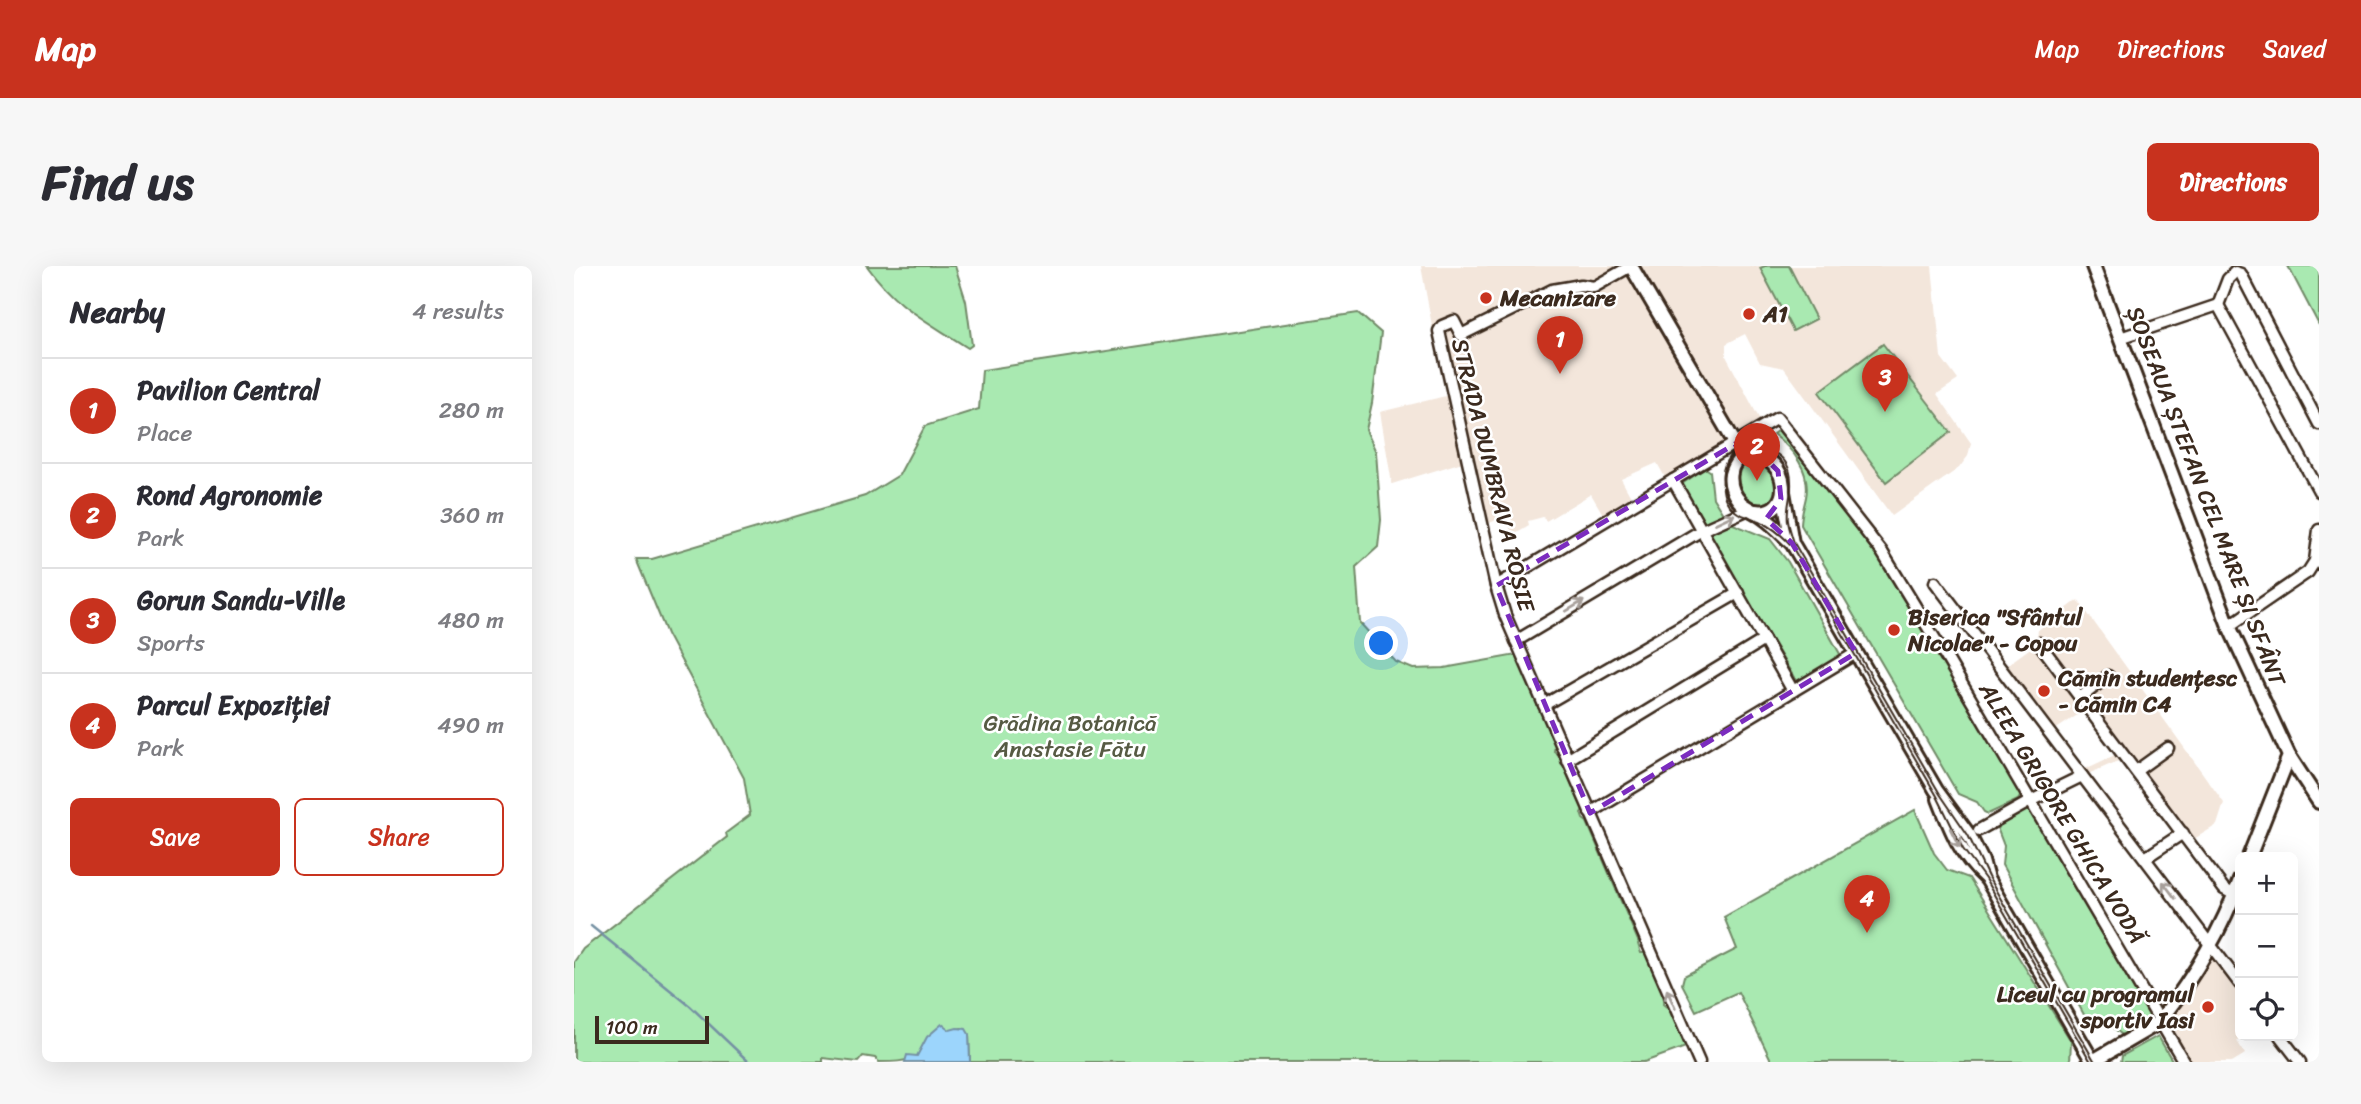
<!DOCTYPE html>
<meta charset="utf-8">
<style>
:root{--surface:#fff;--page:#f7f7f7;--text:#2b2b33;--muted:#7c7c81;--line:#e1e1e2;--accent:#c8321e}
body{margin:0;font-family:Sriracha,sans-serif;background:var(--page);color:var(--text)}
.controls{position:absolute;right:21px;bottom:21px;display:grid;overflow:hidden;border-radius:10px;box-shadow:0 7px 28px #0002}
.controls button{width:63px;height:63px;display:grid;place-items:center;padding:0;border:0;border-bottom:2px solid var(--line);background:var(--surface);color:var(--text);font:35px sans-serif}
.scale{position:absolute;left:21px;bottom:18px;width:114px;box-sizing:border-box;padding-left:7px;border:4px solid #3b2a1e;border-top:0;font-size:19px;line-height:24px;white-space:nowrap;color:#3b2a1e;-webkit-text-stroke:5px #fff;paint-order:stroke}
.you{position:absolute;left:808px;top:378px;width:24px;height:24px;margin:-18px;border:5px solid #fff;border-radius:50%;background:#1a73e8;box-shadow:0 0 0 10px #1a73e833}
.badge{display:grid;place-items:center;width:46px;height:46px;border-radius:50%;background:var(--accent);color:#fff;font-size:23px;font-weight:700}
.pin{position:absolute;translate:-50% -58px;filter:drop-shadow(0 2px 4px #0008)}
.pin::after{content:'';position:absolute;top:37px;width:24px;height:21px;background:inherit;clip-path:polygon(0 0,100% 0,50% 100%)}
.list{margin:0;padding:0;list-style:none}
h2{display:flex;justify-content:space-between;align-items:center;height:91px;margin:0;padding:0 28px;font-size:30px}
h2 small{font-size:23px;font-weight:400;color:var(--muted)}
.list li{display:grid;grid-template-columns:46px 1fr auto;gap:21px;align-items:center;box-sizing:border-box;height:105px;padding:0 28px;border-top:2px solid var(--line)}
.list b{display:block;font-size:26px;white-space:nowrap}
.list p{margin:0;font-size:23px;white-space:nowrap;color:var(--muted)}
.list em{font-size:23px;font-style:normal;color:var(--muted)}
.actions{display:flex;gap:14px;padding:21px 28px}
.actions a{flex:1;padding:16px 0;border:2px solid var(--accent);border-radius:10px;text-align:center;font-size:24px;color:var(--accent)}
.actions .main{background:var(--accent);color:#fff}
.icon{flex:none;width:38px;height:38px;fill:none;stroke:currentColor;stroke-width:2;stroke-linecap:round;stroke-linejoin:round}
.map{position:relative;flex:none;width:1745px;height:796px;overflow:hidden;border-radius:10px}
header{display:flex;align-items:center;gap:42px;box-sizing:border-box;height:98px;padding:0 35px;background:var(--accent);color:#fff}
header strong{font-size:33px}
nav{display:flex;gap:38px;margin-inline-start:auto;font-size:24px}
.intro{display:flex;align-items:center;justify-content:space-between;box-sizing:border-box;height:168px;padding:0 42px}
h1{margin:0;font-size:49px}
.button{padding:18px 32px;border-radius:10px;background:var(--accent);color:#fff;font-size:24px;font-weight:700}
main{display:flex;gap:42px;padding:0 42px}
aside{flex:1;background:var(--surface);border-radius:10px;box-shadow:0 7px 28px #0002}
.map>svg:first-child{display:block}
</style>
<header>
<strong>Map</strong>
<nav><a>Map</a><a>Directions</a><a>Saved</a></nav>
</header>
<div class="intro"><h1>Find us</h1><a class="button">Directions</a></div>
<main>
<aside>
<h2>Nearby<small>4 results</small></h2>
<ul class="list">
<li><span class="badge">1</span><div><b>Pavilion Central</b><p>Place</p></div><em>280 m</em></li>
<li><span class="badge">2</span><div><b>Rond Agronomie</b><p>Park</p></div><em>360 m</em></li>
<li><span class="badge">3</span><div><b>Gorun Sandu-Ville</b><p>Sports</p></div><em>480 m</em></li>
<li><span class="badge">4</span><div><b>Parcul Expoziției</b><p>Park</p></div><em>490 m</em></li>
</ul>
<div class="actions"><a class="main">Save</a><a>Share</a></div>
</aside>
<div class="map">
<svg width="1745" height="796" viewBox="0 0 1745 796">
<rect width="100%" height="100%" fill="#fff"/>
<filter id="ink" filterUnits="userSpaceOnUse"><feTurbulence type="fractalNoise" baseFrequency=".0143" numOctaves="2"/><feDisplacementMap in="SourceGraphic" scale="14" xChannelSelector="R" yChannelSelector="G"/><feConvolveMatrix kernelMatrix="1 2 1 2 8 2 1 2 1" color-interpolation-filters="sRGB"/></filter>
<g filter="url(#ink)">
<g fill="#f3e6db">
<polygon points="847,0 1358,0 1367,91 1384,114 1363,128 1397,177 1394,190 1385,202 1318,250 1210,102 1186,97 1171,68 1152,78 1152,90 1187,156 1092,213 1083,197 1047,213 1058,233 1030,250 1017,228 972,255 969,251 954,255 955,259 938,269 932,250 913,258 898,193 818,218 806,146 884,127 870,66 859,65"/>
<polygon points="1504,334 1650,537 1643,559 1620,573 1602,566 1549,493 1514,508 1509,504 1543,488 1511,444 1481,464 1433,399 1462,378 1464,364"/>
<polygon points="1639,694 1646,698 1666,726 1666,770 1670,770 1663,775 1671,788 1658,796 1616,796 1593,756 1612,720 1634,695"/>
</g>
<g fill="#a9e9b1" stroke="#728a68" stroke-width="2">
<path d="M293,0H381L392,35L398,79L394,82C352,54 324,43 293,0Z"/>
<polygon points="1191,0 1215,0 1242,53 1219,65 1186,2"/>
<polygon points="1714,0 1745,0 1745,59"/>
<path d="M784,47L807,67L798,137L792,164L802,186L807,254L804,281L782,301L786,357L822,396L839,403L870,402L942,389L981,479L980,485L985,489L1009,544L1007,547L1009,553L1013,556L1065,677L1064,678L1067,687H1071L1090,730L1089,738L1095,743L1112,781L1070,796H396L395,769L388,762C368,764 359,783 342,791C330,796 319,796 305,796L301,792L289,790L284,796L249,792V796H0V696L9,683L153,571L152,567L176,549L170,512L93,368L62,293H78L291,230L325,209L351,160L405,143L408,104Z"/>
<polygon points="1309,78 1377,166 1312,216 1245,126"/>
<path d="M1203,165H1210L1308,292L1447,529L1444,534L1414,548L1410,546L1403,536L1384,528L1227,259C1227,249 1230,241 1232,231C1237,205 1219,183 1199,168Z"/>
<path d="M1180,195C1195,199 1214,226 1193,237C1173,248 1146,200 1180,195Z"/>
<polygon points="1131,202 1136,205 1139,232 1154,256 1196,273 1214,296 1266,388 1265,392 1224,418 1105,220"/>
<polygon points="1454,542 1576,751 1548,769 1533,756 1514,756 1428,599 1430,580 1422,559"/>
<polygon points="1341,544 1360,587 1373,604 1395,612 1497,775 1496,796 1198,796 1164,726 1122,745 1108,718 1110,710 1163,683 1150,651"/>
<polygon points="1584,770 1599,796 1547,796 1548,790"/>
</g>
<polygon fill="#9cd5fc" stroke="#7591a3" stroke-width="2" points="368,758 376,764 383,762 392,763 395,768 396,796 331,796 333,789 343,790 353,771"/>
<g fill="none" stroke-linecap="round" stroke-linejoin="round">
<polyline stroke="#7591a3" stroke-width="2.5" points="17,660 116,740 175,796"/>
<g stroke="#3b2a1e" stroke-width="15">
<g id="street">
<polyline points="1057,0 1020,21 1007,19 978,24 887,69 880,55 868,60 865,65 922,320 931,349 1125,796"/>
<polyline points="1644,39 1745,225"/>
<polyline points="1546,72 1644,39 1654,13 1661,6 1667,8 1745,158"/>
<polyline points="1099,214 1219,425"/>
<polyline points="1361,316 1666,718"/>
<polyline points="922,320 1203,152 1308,286 1372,391 1610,796"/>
<polyline points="1655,360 1734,306 1741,295 1745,264"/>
<polyline points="942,375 1128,264 1175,243"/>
<polyline points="1465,377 1650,623 1661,629"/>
<polyline points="1506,432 1534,410"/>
<polyline points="970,439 1164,327"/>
<polyline points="993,494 1190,374"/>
<polyline points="1562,505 1594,482"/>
<polyline points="1016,547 1282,387"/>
<polyline points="1405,564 1455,536 1508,510"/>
<polyline points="1571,592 1609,567"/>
<polyline points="1706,770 1726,796"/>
</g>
</g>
<g stroke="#3b2a1e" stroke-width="18">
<g id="secondary">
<polyline points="1057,0 1168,189"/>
<polyline points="1519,0 1655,360 1715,490 1675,591"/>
<polyline points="1209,226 1218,277"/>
<path d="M1181,245C1220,251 1219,190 1173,187C1152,195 1152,222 1167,237C1174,243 1183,246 1190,252C1200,259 1209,269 1218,277L1362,524L1395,569L1408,595L1413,613L1519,796"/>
<polyline points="1715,490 1745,536"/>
<path d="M1365,533C1377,564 1387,590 1412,612"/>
<path d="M1519,795L1579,760L1587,753C1619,712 1648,663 1666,614"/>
</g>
</g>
<use href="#street" stroke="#fff" stroke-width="10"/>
<use href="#secondary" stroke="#fff" stroke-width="12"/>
<path stroke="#3b2a1e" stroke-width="2" d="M1517,796L1411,613L1389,583L1363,530L1217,279C1208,269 1198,261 1186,255C1179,252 1171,251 1164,247C1141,232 1146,200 1165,184C1190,176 1217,188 1217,216C1218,229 1212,242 1214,255C1215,262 1218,270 1220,277L1366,528L1394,569L1414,611L1521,796"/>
</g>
<defs><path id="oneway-shaft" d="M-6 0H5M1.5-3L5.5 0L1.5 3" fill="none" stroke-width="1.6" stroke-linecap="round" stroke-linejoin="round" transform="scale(1.75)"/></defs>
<g stroke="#a79f9a">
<use href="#oneway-shaft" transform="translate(1151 253) rotate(-25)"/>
<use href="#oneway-shaft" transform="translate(1001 340) rotate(-31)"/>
<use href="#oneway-shaft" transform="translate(1381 572) rotate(63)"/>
<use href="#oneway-shaft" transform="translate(1595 624) rotate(-127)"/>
<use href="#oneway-shaft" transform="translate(1097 733) rotate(-114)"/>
</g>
</g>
<path fill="none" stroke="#7b2cbf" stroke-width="5" stroke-dasharray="14 9" stroke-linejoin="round" d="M1161,178L1167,187L1188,189L1204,205L1207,233L1192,253L1218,277L1282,387L1016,547L922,320Z"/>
<g fill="#c8321e" stroke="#fff" stroke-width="2.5">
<circle cx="912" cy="32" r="7"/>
<circle cx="1175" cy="48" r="7"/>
<circle cx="1320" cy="364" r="7"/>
<circle cx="1470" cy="425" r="7"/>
<circle cx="1634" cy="741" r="7"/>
</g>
<g text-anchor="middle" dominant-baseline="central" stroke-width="5" stroke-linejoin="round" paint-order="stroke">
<g font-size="23" font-weight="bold" fill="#3b2a1e" stroke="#fff" text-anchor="start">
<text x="926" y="32">Mecanizare</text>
<text x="1189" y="48">A1</text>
<text x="1334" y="351">Biserica "Sfântul<tspan x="1334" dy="26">Nicolae" - Copou</tspan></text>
<text x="1484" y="412">Cămin studențesc<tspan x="1484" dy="26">- Cămin C4</tspan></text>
<text x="1620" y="728" text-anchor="end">Liceul cu programul<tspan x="1620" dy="26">sportiv Iasi</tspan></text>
</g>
<g font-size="23" fill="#3b2a1e" stroke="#fff">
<text transform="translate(919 209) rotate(76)">STRADA DUMBRAVA ROȘIE</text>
<text transform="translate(1632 230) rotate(69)">ȘOSEAUA ȘTEFAN CEL MARE ȘI SFÂNT</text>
<text transform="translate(1488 547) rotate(59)">ALEEA GRIGORE GHICA VODĂ</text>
</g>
<g font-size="23" fill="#565a43" stroke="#fff">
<text x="496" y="457">Grădina Botanică<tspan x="496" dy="26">Anastasie Fătu</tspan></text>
</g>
</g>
</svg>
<div class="controls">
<button>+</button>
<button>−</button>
<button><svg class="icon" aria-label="locate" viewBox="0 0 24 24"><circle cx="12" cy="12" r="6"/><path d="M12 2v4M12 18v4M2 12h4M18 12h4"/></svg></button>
</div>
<div class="scale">100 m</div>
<div class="you"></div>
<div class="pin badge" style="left:986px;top:108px">1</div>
<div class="pin badge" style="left:1183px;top:215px">2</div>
<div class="pin badge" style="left:1311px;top:146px">3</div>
<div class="pin badge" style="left:1293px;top:667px">4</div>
</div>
</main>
